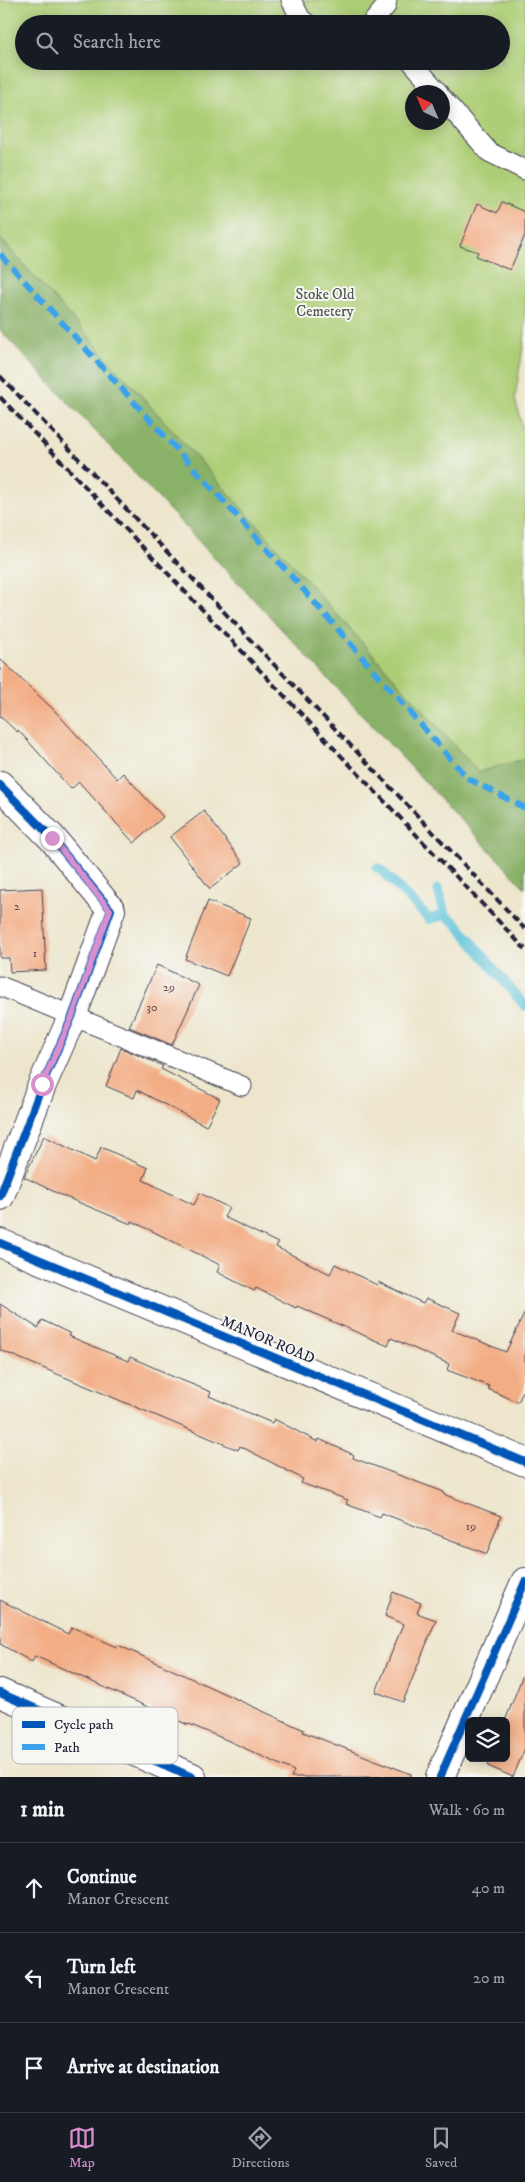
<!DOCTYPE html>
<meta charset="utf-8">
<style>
:root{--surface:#171b24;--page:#242831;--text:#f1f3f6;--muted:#9ea1a6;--line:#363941;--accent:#d690ce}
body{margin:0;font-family:"IM FELL DW Pica",serif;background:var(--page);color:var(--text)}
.controls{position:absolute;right:15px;bottom:15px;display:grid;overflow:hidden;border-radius:8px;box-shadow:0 2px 12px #0003}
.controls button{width:45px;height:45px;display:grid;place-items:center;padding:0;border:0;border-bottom:1px solid var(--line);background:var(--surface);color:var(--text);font:25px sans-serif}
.compass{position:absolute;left:405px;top:85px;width:45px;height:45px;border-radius:50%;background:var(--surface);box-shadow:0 2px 12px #0003;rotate:316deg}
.stop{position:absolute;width:15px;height:15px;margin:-11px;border:4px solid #d690ce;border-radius:50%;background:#fff}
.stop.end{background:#d690ce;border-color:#fff;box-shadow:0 1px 5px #0008}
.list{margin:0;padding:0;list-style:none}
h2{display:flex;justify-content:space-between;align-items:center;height:65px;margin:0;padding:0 20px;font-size:21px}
h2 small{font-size:16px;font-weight:400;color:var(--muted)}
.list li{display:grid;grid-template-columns:32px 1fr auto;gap:15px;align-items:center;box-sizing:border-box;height:90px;padding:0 20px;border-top:1px solid var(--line)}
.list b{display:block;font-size:19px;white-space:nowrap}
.list p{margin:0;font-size:16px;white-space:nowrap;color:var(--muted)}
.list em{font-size:16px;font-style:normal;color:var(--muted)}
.icon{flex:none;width:28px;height:28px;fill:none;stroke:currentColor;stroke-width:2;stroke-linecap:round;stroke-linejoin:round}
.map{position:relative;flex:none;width:525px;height:1777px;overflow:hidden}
.search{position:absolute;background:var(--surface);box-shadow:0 2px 12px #0003;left:15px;right:15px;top:15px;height:55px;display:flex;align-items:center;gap:12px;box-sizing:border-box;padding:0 18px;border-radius:28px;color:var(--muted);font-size:19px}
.sheet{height:335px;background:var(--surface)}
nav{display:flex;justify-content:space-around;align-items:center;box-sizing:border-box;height:70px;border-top:1px solid var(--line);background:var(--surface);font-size:14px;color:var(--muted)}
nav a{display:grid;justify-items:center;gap:2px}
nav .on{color:var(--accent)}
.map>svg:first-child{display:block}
</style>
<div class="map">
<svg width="525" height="1777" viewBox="0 0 525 1777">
<rect width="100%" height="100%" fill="#f6f6f2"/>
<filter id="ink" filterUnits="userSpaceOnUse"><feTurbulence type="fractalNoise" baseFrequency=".02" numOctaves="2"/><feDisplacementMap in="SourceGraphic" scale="10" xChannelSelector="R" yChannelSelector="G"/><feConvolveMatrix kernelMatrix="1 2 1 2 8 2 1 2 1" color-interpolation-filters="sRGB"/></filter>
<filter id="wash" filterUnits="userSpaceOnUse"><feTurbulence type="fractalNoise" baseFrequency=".0096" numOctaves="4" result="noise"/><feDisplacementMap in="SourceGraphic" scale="20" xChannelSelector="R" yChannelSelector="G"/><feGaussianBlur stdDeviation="1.12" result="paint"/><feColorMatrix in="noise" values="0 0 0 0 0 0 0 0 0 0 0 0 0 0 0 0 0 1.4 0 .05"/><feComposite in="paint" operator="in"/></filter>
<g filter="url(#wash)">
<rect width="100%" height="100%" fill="#ede6cc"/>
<path fill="#adce76" stroke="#687858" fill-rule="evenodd" d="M0,0H525V335L515,398L525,438V759L478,772L0,238ZM24,24H501V61H24ZM412,92H442V122H412Z"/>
<polygon fill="#8ab167" stroke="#566a51" points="0,238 478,772 525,759 525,888 0,330"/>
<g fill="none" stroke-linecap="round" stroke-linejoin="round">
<g stroke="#5cc2d9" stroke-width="10">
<polyline points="377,868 380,869 429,919 445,915"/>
<polyline points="438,889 445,915 455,922 525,1006"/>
</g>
</g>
<g id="blocks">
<g fill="#f3ad85">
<polygon points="502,202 525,212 525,235 510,270 476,256 478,252 460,246 477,204 497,213"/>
<polygon points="0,659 55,711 117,779 123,773 163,817 134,843 79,782 71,789 18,730 17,732 0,716"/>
<polygon points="204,811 243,863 210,889 170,837"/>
<polygon points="42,888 46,970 10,972 9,958 0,958 0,890"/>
<polygon points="208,901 251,918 227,976 185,959"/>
<polygon points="157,965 199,985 172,1045 129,1027"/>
<polygon points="121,1048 163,1066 161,1069 220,1099 206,1126 137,1090 134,1098 106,1086"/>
<polygon points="44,1136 95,1161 101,1147 148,1168 143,1180 194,1205 200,1193 229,1208 224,1217 278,1243 276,1247 330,1274 335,1264 377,1285 378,1282 423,1303 426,1298 460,1313 452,1330 506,1352 525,1312 525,1387 518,1402 488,1389 489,1386 447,1370 449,1364 391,1338 388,1346 297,1306 296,1308 256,1288 254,1291 217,1272 220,1265 132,1221 131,1224 63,1196 24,1177"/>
<polygon points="0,1304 38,1328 42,1320 71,1334 69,1336 128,1361 130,1357 164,1372 164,1373 211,1392 209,1396 272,1423 274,1419 318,1442 319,1439 354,1455 353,1458 444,1492 443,1494 501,1516 487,1554 382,1513 380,1517 346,1504 348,1500 301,1483 303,1479 240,1446 238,1450 0,1350"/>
<polygon points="393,1592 421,1603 417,1613 436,1620 403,1702 376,1692 403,1624 385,1616"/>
<polygon points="0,1600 68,1634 72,1627 117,1647 118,1645 304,1730 303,1732 411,1774 411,1777 291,1777 294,1771 229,1741 189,1724 188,1725 35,1656 32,1662 0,1644"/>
<polygon points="523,1675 525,1676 525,1748 513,1777 488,1766 491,1758 506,1758 505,1721"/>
</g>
</g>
</g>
<g filter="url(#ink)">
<use href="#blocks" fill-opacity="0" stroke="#403f51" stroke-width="1"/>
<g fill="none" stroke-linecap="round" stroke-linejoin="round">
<g stroke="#403f51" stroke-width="21">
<g id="service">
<polyline points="291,0 301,19 308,24"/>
<polyline points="371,24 386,6 387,0"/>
<polyline points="411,61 438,92"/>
<polyline points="442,98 489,152 525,170"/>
<polyline points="0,986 242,1086"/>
</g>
</g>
<g stroke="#403f51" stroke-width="30">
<g id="minor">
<polyline points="0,785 52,838 111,910 72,1017 42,1085 0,1196"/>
<polyline points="0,1243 525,1462"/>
<polyline points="0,1693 192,1777"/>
<polyline points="440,1777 525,1582"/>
</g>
</g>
<use href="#service" stroke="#fff" stroke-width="19"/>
<use href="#minor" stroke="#fff" stroke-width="28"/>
<g stroke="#22223b" stroke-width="4" stroke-dasharray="8 4" stroke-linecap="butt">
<polyline points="0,376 525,929"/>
<polyline points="0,397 525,949"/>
</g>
<polyline stroke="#3ea2ec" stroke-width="6" stroke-dasharray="12 6" stroke-linecap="butt" points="0,254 302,588 467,778 525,808"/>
<g stroke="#f6f6f2" stroke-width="11">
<g id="cycleway">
<polyline points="0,785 52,838 111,910 72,1017 42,1085 0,1196"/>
<polyline points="0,1243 525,1462"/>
<polyline points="0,1693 192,1777"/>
<polyline points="440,1777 525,1582"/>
</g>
</g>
<use href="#cycleway" stroke="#0057b8" stroke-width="8"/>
</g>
</g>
<g fill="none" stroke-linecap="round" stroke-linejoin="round" filter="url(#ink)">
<polyline stroke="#d690ce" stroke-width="6" points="42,1084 72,1017 110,910 52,838"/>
</g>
<g text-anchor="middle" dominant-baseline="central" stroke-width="4" stroke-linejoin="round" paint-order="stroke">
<g font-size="12" fill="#56454e">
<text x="17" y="906">2</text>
<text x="35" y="953">1</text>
<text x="169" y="987">29</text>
<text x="152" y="1007">30</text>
<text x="471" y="1526">19</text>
</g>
<g font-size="15" fill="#4c564d" stroke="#f6f6f2">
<text x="325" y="294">Stoke Old<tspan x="325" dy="17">Cemetery</tspan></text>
</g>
<g font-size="15" fill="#22223b" stroke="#f6f6f2">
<text transform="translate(268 1340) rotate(23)">MANOR ROAD</text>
</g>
</g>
<rect x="12" y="1707" width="166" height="57" rx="8" fill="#f6f6f2" stroke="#b6b6bb" stroke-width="1"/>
<rect x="22" y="1721" width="23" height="7" fill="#0057b8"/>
<rect x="22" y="1744" width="23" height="6" fill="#3ea2ec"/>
<g font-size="14" fill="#22223b">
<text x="54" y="1729">Cycle path</text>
<text x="54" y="1752">Path</text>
</g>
</svg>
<div class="controls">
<button><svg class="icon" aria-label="layers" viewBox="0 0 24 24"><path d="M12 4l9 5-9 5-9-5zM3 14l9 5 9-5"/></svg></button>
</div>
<svg class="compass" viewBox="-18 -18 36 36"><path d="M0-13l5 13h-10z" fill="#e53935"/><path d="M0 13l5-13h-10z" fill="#9ea1a6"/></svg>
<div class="stop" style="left:42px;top:1084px"></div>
<div class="stop end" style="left:52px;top:838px"></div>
<div class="search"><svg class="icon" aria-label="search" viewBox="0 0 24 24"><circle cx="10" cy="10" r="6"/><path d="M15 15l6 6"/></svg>Search here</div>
</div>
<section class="sheet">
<h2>1 min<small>Walk · 60 m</small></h2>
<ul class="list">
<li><svg class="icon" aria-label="ahead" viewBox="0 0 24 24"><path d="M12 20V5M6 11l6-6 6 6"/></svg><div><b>Continue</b><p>Manor Crescent</p></div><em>40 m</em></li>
<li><svg class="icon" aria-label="left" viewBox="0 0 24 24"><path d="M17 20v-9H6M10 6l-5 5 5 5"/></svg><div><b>Turn left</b><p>Manor Crescent</p></div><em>20 m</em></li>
<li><svg class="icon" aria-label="arrive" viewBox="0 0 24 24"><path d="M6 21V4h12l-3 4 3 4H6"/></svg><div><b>Arrive at destination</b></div></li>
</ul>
</section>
<nav>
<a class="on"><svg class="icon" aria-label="map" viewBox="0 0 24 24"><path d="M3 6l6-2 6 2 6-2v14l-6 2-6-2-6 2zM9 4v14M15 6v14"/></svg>Map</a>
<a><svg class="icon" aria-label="directions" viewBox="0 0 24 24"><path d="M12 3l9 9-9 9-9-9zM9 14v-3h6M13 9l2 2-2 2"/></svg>Directions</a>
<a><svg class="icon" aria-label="saved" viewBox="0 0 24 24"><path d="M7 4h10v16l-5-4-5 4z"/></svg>Saved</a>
</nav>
